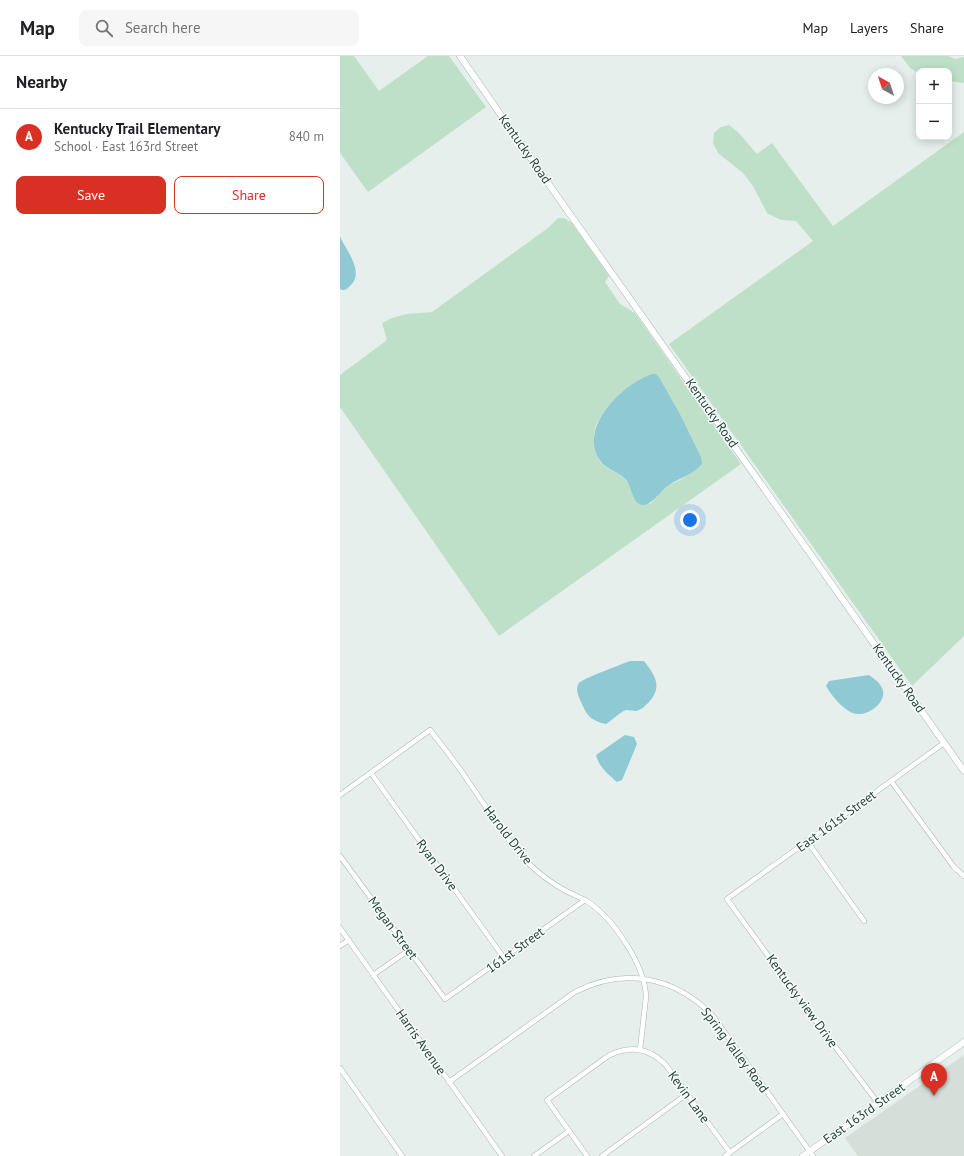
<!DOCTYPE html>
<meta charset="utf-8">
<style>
:root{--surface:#fff;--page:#f6f6f6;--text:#202124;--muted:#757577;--line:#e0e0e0;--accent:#d93025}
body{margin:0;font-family:"PT Sans",sans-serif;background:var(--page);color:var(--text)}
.controls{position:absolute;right:12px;top:12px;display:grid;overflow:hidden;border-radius:8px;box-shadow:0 2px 10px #0003}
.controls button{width:36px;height:36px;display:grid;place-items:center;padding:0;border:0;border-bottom:1px solid var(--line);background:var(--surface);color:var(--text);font:20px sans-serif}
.compass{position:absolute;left:528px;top:12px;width:36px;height:36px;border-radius:50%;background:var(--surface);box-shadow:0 2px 10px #0003;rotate:321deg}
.you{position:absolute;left:350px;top:464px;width:14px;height:14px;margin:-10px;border:3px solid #fff;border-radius:50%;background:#1a73e8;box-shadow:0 0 0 6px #1a73e833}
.badge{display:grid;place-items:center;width:26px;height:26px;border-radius:50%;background:var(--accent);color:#fff;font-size:13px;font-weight:700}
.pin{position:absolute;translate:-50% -33px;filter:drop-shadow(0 1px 2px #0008)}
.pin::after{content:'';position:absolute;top:21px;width:14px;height:12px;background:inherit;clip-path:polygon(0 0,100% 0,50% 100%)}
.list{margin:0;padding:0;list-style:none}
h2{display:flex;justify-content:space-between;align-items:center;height:52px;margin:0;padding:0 16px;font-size:17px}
h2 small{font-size:13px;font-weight:400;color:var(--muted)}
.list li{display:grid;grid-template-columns:26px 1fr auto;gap:12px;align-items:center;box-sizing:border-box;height:56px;padding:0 16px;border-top:1px solid var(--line)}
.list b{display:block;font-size:15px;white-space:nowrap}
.list p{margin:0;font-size:13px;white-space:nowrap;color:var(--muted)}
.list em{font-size:13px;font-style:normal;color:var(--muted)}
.actions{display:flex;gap:8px;padding:12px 16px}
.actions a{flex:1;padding:9px 0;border:1px solid var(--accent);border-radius:8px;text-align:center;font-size:14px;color:var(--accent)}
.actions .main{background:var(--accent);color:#fff}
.icon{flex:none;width:22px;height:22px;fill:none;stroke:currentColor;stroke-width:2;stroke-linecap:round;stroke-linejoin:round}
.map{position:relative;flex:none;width:624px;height:1100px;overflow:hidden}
header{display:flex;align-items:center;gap:24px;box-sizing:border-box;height:56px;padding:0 20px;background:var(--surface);border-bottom:1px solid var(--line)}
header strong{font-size:19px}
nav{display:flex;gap:22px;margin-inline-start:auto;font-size:14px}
.search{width:280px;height:36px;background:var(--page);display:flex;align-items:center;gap:10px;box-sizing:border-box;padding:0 14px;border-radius:8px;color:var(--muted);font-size:15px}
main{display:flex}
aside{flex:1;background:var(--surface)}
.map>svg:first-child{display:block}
</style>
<header>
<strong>Map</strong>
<div class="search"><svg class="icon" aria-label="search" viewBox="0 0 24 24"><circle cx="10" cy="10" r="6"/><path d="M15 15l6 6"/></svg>Search here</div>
<nav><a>Map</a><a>Layers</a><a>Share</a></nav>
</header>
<main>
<aside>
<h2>Nearby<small></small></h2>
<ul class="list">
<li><span class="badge">A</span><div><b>Kentucky Trail Elementary</b><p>School · East 163rd Street</p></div><em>840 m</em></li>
</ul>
<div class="actions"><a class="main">Save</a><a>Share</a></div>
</aside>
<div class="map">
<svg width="624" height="1100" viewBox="0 0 624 1100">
<rect width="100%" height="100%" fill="#e6efeb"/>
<polygon fill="#d4dfda" points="624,999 624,1100 518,1100 505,1082"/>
<g fill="#bfe0c8" fill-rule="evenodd">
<polygon points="0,0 14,0 39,35 88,0 109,0 146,51 28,136 0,97"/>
<polygon points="561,0 608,0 615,3 624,1 624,27 609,25 609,15 579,15 579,17 570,12"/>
<polygon points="389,69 398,76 417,98 432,87 493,170 624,76 624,580 572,630 329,288 473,185 456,165 441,164 427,157 413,130 403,117 378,97 373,87 374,77 381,71"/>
<path d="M218,162H224L232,167L269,220L265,226L280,248L295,257L401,408L159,580L0,351V319L47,284L42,267L52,262L67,258L92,256L208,172ZM312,318L319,321L340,358L361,401L359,411L340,424L329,429L310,448L294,443C292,436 290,428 285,423C278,415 266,415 259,404C253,395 252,378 257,368C266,348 292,325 312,318Z"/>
</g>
<g fill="#8ec9d4">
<path d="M0,181C7,195 25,217 10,230C7,233 6,234 2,234L0,233Z"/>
<path d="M312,318H316L319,321L340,358L361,401L362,408C354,418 339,422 329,429C322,434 311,450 303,449C292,448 292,432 287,425C280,415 266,415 259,403C239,370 283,328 312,318Z"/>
<path d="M290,605H304C315,619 323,631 309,646C305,650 301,654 296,655C293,655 289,654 286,654C278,657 273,664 266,668C255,666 247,661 243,650C240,644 234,633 239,627C242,623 282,608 290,605Z"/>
<path d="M529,619C533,622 539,626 541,630C550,644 530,659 518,658C506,658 491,639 486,630L489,625Z"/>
<path d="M285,679L294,681L297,688L282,724L277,726C268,718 259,711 256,699Z"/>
</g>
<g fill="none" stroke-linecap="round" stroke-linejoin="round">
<g stroke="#a8b8b2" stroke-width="5.5">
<g id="street">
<polyline points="31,717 164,902"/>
<polyline points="551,725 614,811 624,820"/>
<path d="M0,739L90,674C104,692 118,709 130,728C148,753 164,781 185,804C197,816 211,827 226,835C232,838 239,841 245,844C273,861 305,909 306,941L300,994"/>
<polyline points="467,785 524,865"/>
<polyline points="0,800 105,943 245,844"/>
<polyline points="0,872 162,1100"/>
<polyline points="0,890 9,884"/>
<polyline points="33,919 69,894"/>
<polyline points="0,1012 62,1100"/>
<path d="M109,1026L235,936C284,911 334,920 373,960L473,1100"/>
<polyline points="538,1047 469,956 387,843 604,687"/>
<polyline points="194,1100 229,1075"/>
<path d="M247,1100L207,1044L268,1000C289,989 309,992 326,1009L390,1097"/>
<polyline points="262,1100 347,1038"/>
<polyline points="385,1100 443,1058"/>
</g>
</g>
<g stroke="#a4bbb3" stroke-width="7">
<g id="secondary">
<polyline points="120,0 215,137 624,715"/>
<polyline points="463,1100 624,986"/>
</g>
</g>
<use href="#street" stroke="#fff" stroke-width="4.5"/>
<use href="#secondary" stroke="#fff" stroke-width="6"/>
</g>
<g text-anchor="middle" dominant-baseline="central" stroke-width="3" stroke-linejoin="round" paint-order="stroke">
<g font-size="13" fill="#24423a" stroke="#f7fbf9">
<text transform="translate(185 93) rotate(55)">Kentucky Road</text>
<text transform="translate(372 357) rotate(55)">Kentucky Road</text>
<text transform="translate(559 622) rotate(55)">Kentucky Road</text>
<text transform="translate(496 765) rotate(-36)">East 161st Street</text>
<text transform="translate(168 779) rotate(52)">Harold Drive</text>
<text transform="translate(97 809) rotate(54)">Ryan Drive</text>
<text transform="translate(53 872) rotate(54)">Megan Street</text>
<text transform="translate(175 894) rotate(-36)">161st Street</text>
<text transform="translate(462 945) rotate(54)">Kentucky view Drive</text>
<text transform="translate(81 986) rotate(55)">Harris Avenue</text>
<text transform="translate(395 994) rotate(53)">Spring Valley Road</text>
<text transform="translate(349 1041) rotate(54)">Kevin Lane</text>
<text transform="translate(524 1057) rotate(-35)">East 163rd Street</text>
</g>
</g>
</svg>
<div class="controls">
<button>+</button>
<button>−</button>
</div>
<svg class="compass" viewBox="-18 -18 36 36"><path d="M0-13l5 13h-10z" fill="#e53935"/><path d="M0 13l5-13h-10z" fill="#757577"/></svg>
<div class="you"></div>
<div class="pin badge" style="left:594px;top:1040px">A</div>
</div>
</main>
